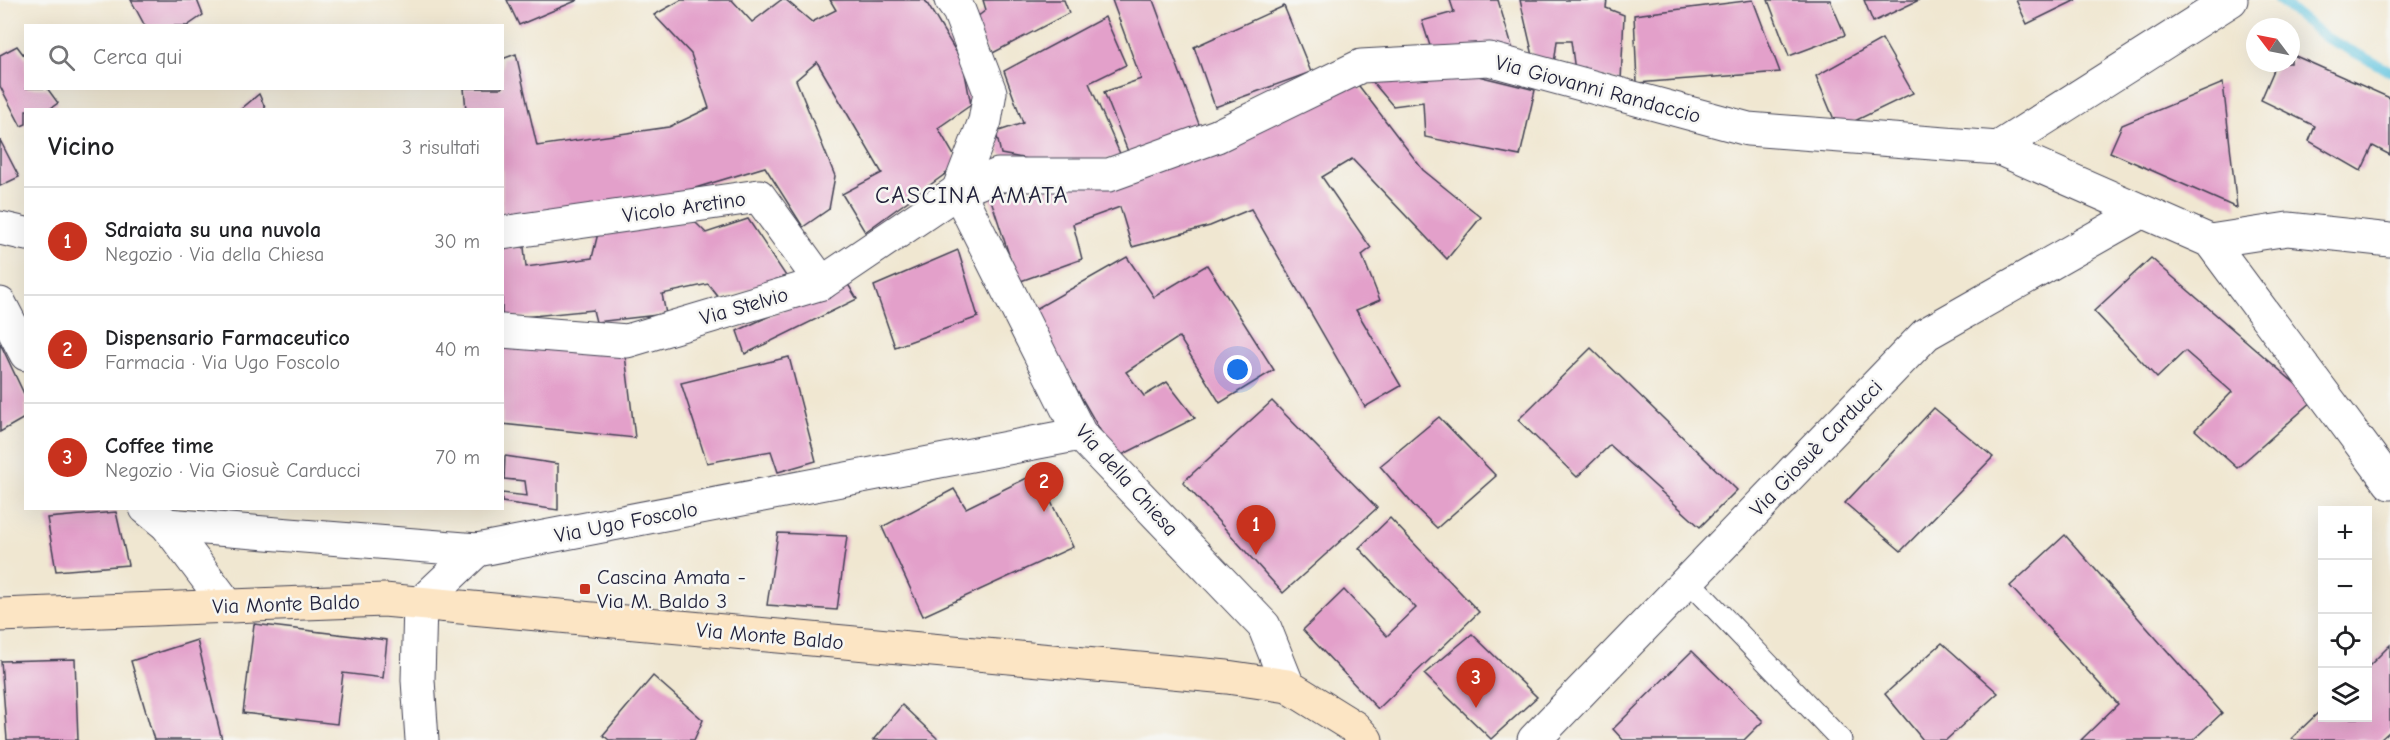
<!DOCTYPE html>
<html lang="it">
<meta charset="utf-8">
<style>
:root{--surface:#fff;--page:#f6f6f6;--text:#202124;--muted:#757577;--line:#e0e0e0;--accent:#c8321e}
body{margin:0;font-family:"Comic Neue",sans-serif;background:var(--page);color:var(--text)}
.controls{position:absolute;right:18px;bottom:18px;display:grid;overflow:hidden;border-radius:0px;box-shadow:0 6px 24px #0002}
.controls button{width:54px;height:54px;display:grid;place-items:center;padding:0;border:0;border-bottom:2px solid var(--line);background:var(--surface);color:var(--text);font:30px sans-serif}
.compass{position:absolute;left:2246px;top:18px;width:54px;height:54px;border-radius:50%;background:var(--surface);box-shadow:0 6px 24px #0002;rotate:302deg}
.you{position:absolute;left:1238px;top:370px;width:21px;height:21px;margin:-15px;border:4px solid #fff;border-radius:50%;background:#1a73e8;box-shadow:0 0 0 9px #1a73e833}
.badge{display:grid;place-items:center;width:39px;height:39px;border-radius:50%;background:var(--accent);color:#fff;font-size:20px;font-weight:700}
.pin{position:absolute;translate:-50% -50px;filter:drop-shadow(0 2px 3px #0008)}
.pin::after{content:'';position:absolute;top:32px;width:21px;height:18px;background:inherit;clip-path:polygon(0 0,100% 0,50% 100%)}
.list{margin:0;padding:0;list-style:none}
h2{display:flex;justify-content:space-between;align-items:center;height:78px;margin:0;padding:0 24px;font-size:26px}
h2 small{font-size:20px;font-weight:400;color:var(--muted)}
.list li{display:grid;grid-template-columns:39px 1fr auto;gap:18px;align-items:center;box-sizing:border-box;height:108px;padding:0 24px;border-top:2px solid var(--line)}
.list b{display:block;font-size:22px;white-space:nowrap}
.list p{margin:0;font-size:20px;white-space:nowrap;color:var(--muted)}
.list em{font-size:20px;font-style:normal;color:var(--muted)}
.icon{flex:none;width:33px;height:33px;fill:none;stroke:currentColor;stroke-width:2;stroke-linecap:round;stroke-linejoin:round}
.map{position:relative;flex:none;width:2390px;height:740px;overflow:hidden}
.search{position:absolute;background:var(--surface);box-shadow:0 6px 24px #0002;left:24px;top:24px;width:480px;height:66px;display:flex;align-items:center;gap:15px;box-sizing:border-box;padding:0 21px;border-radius:0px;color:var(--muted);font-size:22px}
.panel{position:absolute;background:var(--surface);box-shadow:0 6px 24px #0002;left:24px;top:108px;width:480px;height:402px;border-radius:0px}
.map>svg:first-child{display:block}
</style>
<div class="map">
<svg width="2390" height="740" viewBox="0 0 2390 740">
<rect width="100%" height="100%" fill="#f6f6f2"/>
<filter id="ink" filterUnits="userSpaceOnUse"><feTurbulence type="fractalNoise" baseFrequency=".0167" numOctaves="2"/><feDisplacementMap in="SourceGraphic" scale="12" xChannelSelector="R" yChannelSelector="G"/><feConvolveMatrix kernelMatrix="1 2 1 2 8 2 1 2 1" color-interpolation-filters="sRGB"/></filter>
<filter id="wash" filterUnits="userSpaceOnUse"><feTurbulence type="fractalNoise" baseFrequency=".008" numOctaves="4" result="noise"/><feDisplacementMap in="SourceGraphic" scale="24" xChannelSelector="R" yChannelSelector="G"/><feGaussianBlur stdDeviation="1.35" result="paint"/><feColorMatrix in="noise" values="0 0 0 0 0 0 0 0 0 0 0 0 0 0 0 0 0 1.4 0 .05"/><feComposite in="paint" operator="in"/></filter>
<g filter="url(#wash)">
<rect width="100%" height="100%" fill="#f0e7d1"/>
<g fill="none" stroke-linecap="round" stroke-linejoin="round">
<polyline stroke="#62c5e0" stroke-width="10" points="2279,0 2325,37 2390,71"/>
</g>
<g id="blocks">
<g fill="#e3a0ca">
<polygon points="131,0 197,0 203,15 187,26 145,26"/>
<polygon points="507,0 578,0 519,25"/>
<polygon points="681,0 732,0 752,22 781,0 786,0 812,22 836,10 830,0 925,0 963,63 971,105 938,128 959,164 865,232 842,194 882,173 817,62 796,80 835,176 829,209 803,227 765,167 632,207 502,219 502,110 466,110 464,88 502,88 502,59 516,54 537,146 669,127 709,108 691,54 654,15"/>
<polygon points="983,0 1064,0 1069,13 989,55 972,21 986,10"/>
<polygon points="1112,0 1153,0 1200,127 1129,154 1104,92 1141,79"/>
<polygon points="1450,0 1498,0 1513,50 1432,52 1422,21 1454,12"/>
<polygon points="1520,0 1607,0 1606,8 1624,15 1621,81 1575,71 1571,41 1557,41 1554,64 1534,60"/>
<polygon points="1753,0 1780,72 1637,83 1634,15"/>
<polygon points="1768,0 1830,0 1845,35 1789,56"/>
<polygon points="1864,0 1919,0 1873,22"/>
<polygon points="2016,0 2076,0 2027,24"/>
<polygon points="1284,6 1311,72 1215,107 1194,47"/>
<polygon points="1105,17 1126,65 1089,83 1121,156 1076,168 1001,154 996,132 1023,123 1004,71"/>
<polygon points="1882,39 1913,93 1838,129 1816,76"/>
<polygon points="17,46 26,58 26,88 47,88 58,103 48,110 26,110 26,124 21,126 0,86 0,55"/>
<polygon points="2291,54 2390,98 2390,155 2373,146 2361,171 2309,141 2315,126 2261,100 2277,63 2291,63"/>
<polygon points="1466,73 1535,90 1520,156 1425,137 1423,102 1393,106 1372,81"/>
<polygon points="1356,82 1423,170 1481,217 1447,259 1352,159 1322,177 1371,248 1362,255 1380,300 1356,310 1401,386 1365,407 1251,209 1210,226 1132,247 1120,207 1073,224 1082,259 1018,282 989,194 1067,186"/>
<polygon points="2223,83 2237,208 2110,152 2122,125"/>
<polygon points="259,94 266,110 240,110"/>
<polygon points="0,140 19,177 0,186"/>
<polygon points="748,219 786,276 720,299 708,284 662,294 666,314 596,322 593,310 502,319 502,246 524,247 526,267 592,258 598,233 693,220 706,233"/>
<polygon points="958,250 978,317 895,347 874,286"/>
<polygon points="1127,257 1154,297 1207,265 1274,370 1220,403 1179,337 1126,372 1144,396 1167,382 1195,418 1116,458 1032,311"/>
<polygon points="2151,258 2314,400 2237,468 2195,430 2232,392 2185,351 2157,378 2094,311"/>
<polygon points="846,281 857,299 745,354 737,331"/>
<polygon points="0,343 26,398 26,417 0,432"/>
<polygon points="502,343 625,355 635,438 502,424"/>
<polygon points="1591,348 1737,490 1700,527 1610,445 1577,477 1518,420"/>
<polygon points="789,357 816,461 778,472 771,451 707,463 681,383"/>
<polygon points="1272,401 1377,508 1283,593 1183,482"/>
<polygon points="1934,408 1993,457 1901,551 1845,503"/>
<polygon points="1439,417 1496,476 1437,528 1415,507 1380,466"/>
<polygon points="505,456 558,464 558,510 502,502 502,493 527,496 525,481 504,479"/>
<polygon points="1037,473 1073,547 923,616 882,527 954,489 966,508"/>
<polygon points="116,512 128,565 56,571 47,518"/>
<polygon points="1390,518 1479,612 1378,709 1303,630 1344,590 1387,636 1416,608 1359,548"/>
<polygon points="778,533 847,536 837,610 767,605"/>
<polygon points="2065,535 2222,713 2193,740 2081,740 2118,704 2010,586"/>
<polygon points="254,624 387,640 383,678 343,673 337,724 243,713"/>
<polygon points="1472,634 1537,697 1491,739 1424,674"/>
<polygon points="197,640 222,740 154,740 131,661"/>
<polygon points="1942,643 1998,693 1946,740 1923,740 1885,694"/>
<polygon points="2390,645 2390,731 2380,740 2295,740 2292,738 2322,709 2322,718 2368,718 2368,667"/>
<polygon points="1692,651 1763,721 1744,740 1623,740 1613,729"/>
<polygon points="75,659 78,740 7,740 1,661"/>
<polygon points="653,676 703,720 694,740 609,740 603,735"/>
<polygon points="902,705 939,740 873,740"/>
</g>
</g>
</g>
<g filter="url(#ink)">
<use href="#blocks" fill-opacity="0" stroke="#414052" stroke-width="1.5"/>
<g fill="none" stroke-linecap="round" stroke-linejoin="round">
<g stroke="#414052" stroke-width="23">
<polyline id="lane" points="1688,580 1841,740"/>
</g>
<g stroke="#414052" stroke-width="35">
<g id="street">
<polyline points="951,0 959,11 990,92 985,121 958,191"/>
<polyline points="1998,148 2231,0"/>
<polyline points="958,191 1080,434 1264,626 1288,686"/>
<polyline points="0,228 26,234"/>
<polyline points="502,233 759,196 822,283"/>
<polyline points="2210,241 2288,229 2390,240"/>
<polyline points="0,304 26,354"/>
<polyline points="502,331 627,341 822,283 958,191 998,175 1109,175 1217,136 1361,66 1489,59 1748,129 1998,148 2210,241 2390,483"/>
<polyline points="146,508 167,525 228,606"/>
<polyline points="167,525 477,550 1080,434"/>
<polyline points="422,740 418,680 420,604 477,550"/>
<polyline points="1534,740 1926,334 2141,212"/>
</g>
</g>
<g stroke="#414052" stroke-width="35">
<polyline id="secondary" points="0,615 384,600 1227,677 1288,686 1354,727 1366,740"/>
</g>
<use href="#lane" stroke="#fff" stroke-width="21"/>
<use href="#street" stroke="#fff" stroke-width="33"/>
<use href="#secondary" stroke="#fce5c4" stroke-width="33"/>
</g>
</g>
<rect fill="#c8321e" stroke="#f6f6f2" stroke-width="2" x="579" y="583" width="12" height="12" rx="3"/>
<g text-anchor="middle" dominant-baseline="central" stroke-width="5" stroke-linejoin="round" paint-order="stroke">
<g font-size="21" fill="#22223b" stroke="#f6f6f2">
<text transform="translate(1598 89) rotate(15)">Via Giovanni Randaccio</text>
<text transform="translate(684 207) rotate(-8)">Vicolo Aretino</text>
<text transform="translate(744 306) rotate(-16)">Via Stelvio</text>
<text transform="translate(1816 448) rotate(-46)">Via Giosuè Carducci</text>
<text transform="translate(1127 480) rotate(48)">Via della Chiesa</text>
<text transform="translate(626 522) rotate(-11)">Via Ugo Foscolo</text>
<text transform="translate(286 604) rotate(-2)">Via Monte Baldo</text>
<text transform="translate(770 636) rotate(5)">Via Monte Baldo</text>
</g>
<g font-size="21" fill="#22223b" stroke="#f6f6f2" text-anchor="start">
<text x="597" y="577">Cascina Amata -<tspan x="597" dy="24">Via M. Baldo 3</tspan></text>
</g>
<g font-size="24" letter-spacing="1.5" fill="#22223b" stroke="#f6f6f2">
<text x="972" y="195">CASCINA AMATA</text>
</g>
</g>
</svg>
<div class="controls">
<button>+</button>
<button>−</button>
<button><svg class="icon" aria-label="locate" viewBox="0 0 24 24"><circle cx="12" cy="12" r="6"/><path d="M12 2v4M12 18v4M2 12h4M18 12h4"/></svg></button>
<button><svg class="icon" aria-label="layers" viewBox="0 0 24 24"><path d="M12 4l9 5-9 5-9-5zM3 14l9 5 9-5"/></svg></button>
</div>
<svg class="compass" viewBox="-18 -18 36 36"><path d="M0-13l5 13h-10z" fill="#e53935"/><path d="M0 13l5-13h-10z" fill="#757577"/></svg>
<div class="you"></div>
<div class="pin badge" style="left:1256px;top:555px">1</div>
<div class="pin badge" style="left:1044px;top:512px">2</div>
<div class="pin badge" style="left:1476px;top:708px">3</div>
<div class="search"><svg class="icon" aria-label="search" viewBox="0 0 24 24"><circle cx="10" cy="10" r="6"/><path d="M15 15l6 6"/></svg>Cerca qui</div>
<section class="panel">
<h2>Vicino<small>3 risultati</small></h2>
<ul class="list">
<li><span class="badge">1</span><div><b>Sdraiata su una nuvola</b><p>Negozio · Via della Chiesa</p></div><em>30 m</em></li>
<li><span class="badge">2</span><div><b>Dispensario Farmaceutico</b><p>Farmacia · Via Ugo Foscolo</p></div><em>40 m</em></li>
<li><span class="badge">3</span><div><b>Coffee time</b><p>Negozio · Via Giosuè Carducci</p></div><em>70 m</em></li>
</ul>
</section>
</div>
